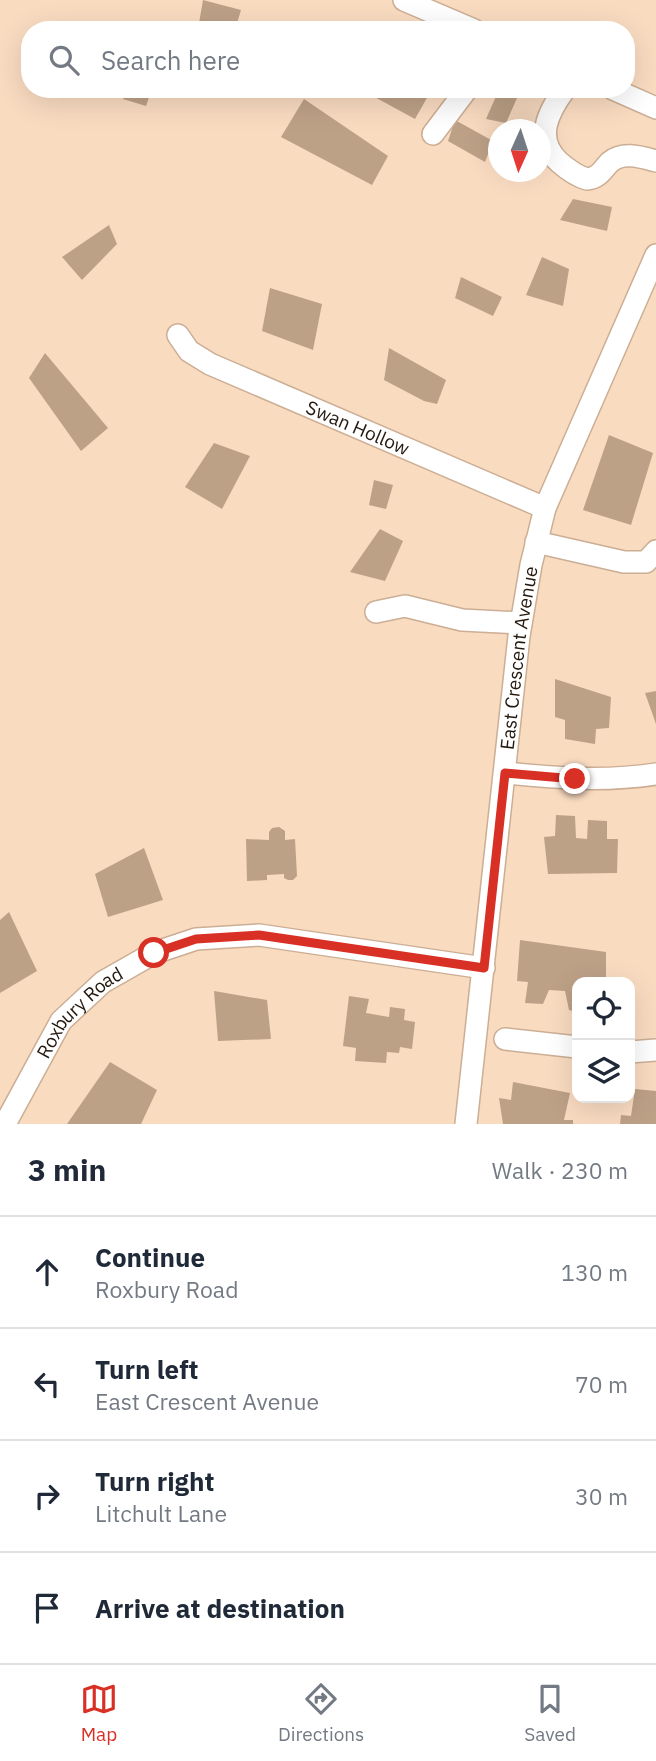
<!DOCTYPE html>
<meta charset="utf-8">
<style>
:root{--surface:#fff;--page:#f2f2f3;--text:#1f2937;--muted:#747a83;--line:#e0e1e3;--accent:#d93025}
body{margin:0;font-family:"IBM Plex Sans",sans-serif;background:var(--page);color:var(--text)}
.controls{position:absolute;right:21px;bottom:21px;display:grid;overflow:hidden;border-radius:14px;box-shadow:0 7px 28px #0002}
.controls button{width:63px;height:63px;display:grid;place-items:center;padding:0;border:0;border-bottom:2px solid var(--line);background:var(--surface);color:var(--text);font:35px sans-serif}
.compass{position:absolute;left:488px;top:119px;width:63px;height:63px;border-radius:50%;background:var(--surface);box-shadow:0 7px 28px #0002;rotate:183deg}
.stop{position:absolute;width:21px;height:21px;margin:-16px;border:5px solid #d93025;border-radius:50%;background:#fff}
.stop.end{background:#d93025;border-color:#fff;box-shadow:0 2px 7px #0008}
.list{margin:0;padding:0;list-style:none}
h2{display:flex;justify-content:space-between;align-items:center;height:91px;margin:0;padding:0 28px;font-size:30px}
h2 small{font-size:23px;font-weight:400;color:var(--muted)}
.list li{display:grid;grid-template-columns:46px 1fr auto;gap:21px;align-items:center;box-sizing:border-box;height:112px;padding:0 28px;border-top:2px solid var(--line)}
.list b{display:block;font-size:26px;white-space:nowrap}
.list p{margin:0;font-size:23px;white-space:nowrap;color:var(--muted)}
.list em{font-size:23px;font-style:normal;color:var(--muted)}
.icon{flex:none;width:38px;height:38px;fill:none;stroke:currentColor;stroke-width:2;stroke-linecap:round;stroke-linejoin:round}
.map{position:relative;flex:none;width:656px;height:1124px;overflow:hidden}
.search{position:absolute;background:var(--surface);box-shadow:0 7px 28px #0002;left:21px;right:21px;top:21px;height:77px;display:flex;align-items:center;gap:18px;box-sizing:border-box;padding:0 24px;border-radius:28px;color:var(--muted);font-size:26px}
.sheet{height:539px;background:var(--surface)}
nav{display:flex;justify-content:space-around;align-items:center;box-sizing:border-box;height:98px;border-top:2px solid var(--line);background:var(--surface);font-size:19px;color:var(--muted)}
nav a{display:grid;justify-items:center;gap:4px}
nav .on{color:var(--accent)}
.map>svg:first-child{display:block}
</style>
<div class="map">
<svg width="656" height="1124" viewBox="0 0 656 1124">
<rect width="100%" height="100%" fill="#f9dbc0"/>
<g fill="#bda187">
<polygon points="203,0 241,10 235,30 198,29"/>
<polygon points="126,89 152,89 146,106 123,99"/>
<polygon points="360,89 432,89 415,119"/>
<polygon points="497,94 517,98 506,123 486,119"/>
<polygon points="304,99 388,156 372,185 281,137"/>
<polygon points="455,120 493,141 485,162 448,141"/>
<polygon points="573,199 612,207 607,231 560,220"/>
<polygon points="109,225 117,244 82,280 62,257"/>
<polygon points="542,257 569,269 563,306 526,295"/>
<polygon points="461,277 502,297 493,316 455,298"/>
<polygon points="270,288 322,304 313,350 262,331"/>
<polygon points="389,348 446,380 437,404 424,401 384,380"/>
<polygon points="45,353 108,428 81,451 29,378"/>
<polygon points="609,435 653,453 631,525 583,510"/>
<polygon points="214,443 250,456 222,509 185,487"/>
<polygon points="374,480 393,485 386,509 369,505"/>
<polygon points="380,529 403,541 385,581 350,572"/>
<polygon points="555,679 611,697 609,728 596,729 595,744 565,739 565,720 555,717"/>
<polygon points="656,691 656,724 645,693"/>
<polygon points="556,815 575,816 576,838 587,839 588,820 607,821 607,839 618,839 617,873 548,874 544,837 555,836"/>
<polygon points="279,827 285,831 285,840 295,839 297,876 293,880 288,880 284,878 284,874 267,875 267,880 247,881 246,839 269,840 269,832 272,828"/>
<polygon points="144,848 163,900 108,917 95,874"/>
<polygon points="9,912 37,971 0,993 0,920"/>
<polygon points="520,940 606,952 606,982 577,982 577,1012 569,1010 565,991 549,990 543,1004 525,1003 528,982 517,981"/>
<polygon points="214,991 267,1000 271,1039 218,1041"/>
<polygon points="349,996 369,999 366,1013 389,1017 390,1007 405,1009 404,1020 415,1022 412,1049 400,1047 399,1053 387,1052 386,1063 355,1061 356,1048 343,1046"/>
<polygon points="110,1062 157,1090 141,1124 67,1124"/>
<polygon points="513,1082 570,1093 564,1120 573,1120 573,1124 503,1124 499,1098 511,1100"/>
<polygon points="635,1089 656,1091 656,1124 620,1124 621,1115 631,1116"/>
</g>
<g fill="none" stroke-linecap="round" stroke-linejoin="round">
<g stroke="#cbae94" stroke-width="24">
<g id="minor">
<polyline points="404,0 474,30"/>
<path d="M565,89C548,112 534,139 559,162C567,169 576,176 587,179C599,178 602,170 610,162C623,151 641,157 656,161"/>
<polyline points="613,89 656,108"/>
<polyline points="433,134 467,89"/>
<path id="s1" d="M178,335L189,351L210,364L545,508"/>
<polyline points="536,542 624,562 646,562 656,551"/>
<polyline points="376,612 405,606 462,620 521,623"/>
<path d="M505,773C557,778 603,782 656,774"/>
<polyline points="505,1039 577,1047"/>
<polyline points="630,1052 656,1050"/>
<path id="s2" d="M5,1124L61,1021L103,982L154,953L196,939L259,935L484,968"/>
<path id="s3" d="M466,1124L519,636L531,565L545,508L656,255"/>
</g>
</g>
<use href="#minor" stroke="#fff" stroke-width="21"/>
</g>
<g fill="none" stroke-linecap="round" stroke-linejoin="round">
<polyline stroke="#d93025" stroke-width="9" points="154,953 196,939 259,935 484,968 505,773 575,779"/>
</g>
<g text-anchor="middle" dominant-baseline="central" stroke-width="6" stroke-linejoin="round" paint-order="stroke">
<g font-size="19" fill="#24190f" stroke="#f9dbc0">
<text stroke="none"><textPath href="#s1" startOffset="205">Swan Hollow</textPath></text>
<text stroke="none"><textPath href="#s3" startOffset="469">East Crescent Avenue</textPath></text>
<text stroke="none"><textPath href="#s2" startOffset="136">Roxbury Road</textPath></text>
</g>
</g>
</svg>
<div class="controls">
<button><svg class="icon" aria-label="locate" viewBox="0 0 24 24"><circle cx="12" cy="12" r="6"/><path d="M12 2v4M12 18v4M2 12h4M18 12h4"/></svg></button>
<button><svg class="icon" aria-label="layers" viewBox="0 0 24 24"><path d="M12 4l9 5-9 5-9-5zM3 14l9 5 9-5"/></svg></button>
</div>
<svg class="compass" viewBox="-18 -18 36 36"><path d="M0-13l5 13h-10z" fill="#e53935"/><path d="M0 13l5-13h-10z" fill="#747a83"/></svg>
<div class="stop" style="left:154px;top:953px"></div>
<div class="stop end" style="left:575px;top:779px"></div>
<div class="search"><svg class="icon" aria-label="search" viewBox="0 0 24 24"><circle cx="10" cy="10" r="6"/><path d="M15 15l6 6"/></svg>Search here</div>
</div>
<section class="sheet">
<h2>3 min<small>Walk · 230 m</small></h2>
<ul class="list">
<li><svg class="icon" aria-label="ahead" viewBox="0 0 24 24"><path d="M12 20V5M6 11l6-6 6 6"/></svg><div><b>Continue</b><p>Roxbury Road</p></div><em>130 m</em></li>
<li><svg class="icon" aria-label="left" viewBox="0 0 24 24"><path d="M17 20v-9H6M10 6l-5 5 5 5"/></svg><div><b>Turn left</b><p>East Crescent Avenue</p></div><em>70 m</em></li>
<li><svg class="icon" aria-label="right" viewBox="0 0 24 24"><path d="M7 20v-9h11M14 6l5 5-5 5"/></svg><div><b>Turn right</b><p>Litchult Lane</p></div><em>30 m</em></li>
<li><svg class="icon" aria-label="arrive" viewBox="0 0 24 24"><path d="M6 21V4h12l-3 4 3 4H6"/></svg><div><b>Arrive at destination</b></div></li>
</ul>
</section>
<nav>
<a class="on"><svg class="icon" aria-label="map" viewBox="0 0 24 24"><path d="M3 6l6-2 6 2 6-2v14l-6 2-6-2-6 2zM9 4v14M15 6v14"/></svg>Map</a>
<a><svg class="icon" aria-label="directions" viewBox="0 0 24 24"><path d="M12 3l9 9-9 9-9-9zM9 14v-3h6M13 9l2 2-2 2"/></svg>Directions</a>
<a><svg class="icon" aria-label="saved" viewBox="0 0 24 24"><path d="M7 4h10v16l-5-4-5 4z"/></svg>Saved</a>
</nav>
